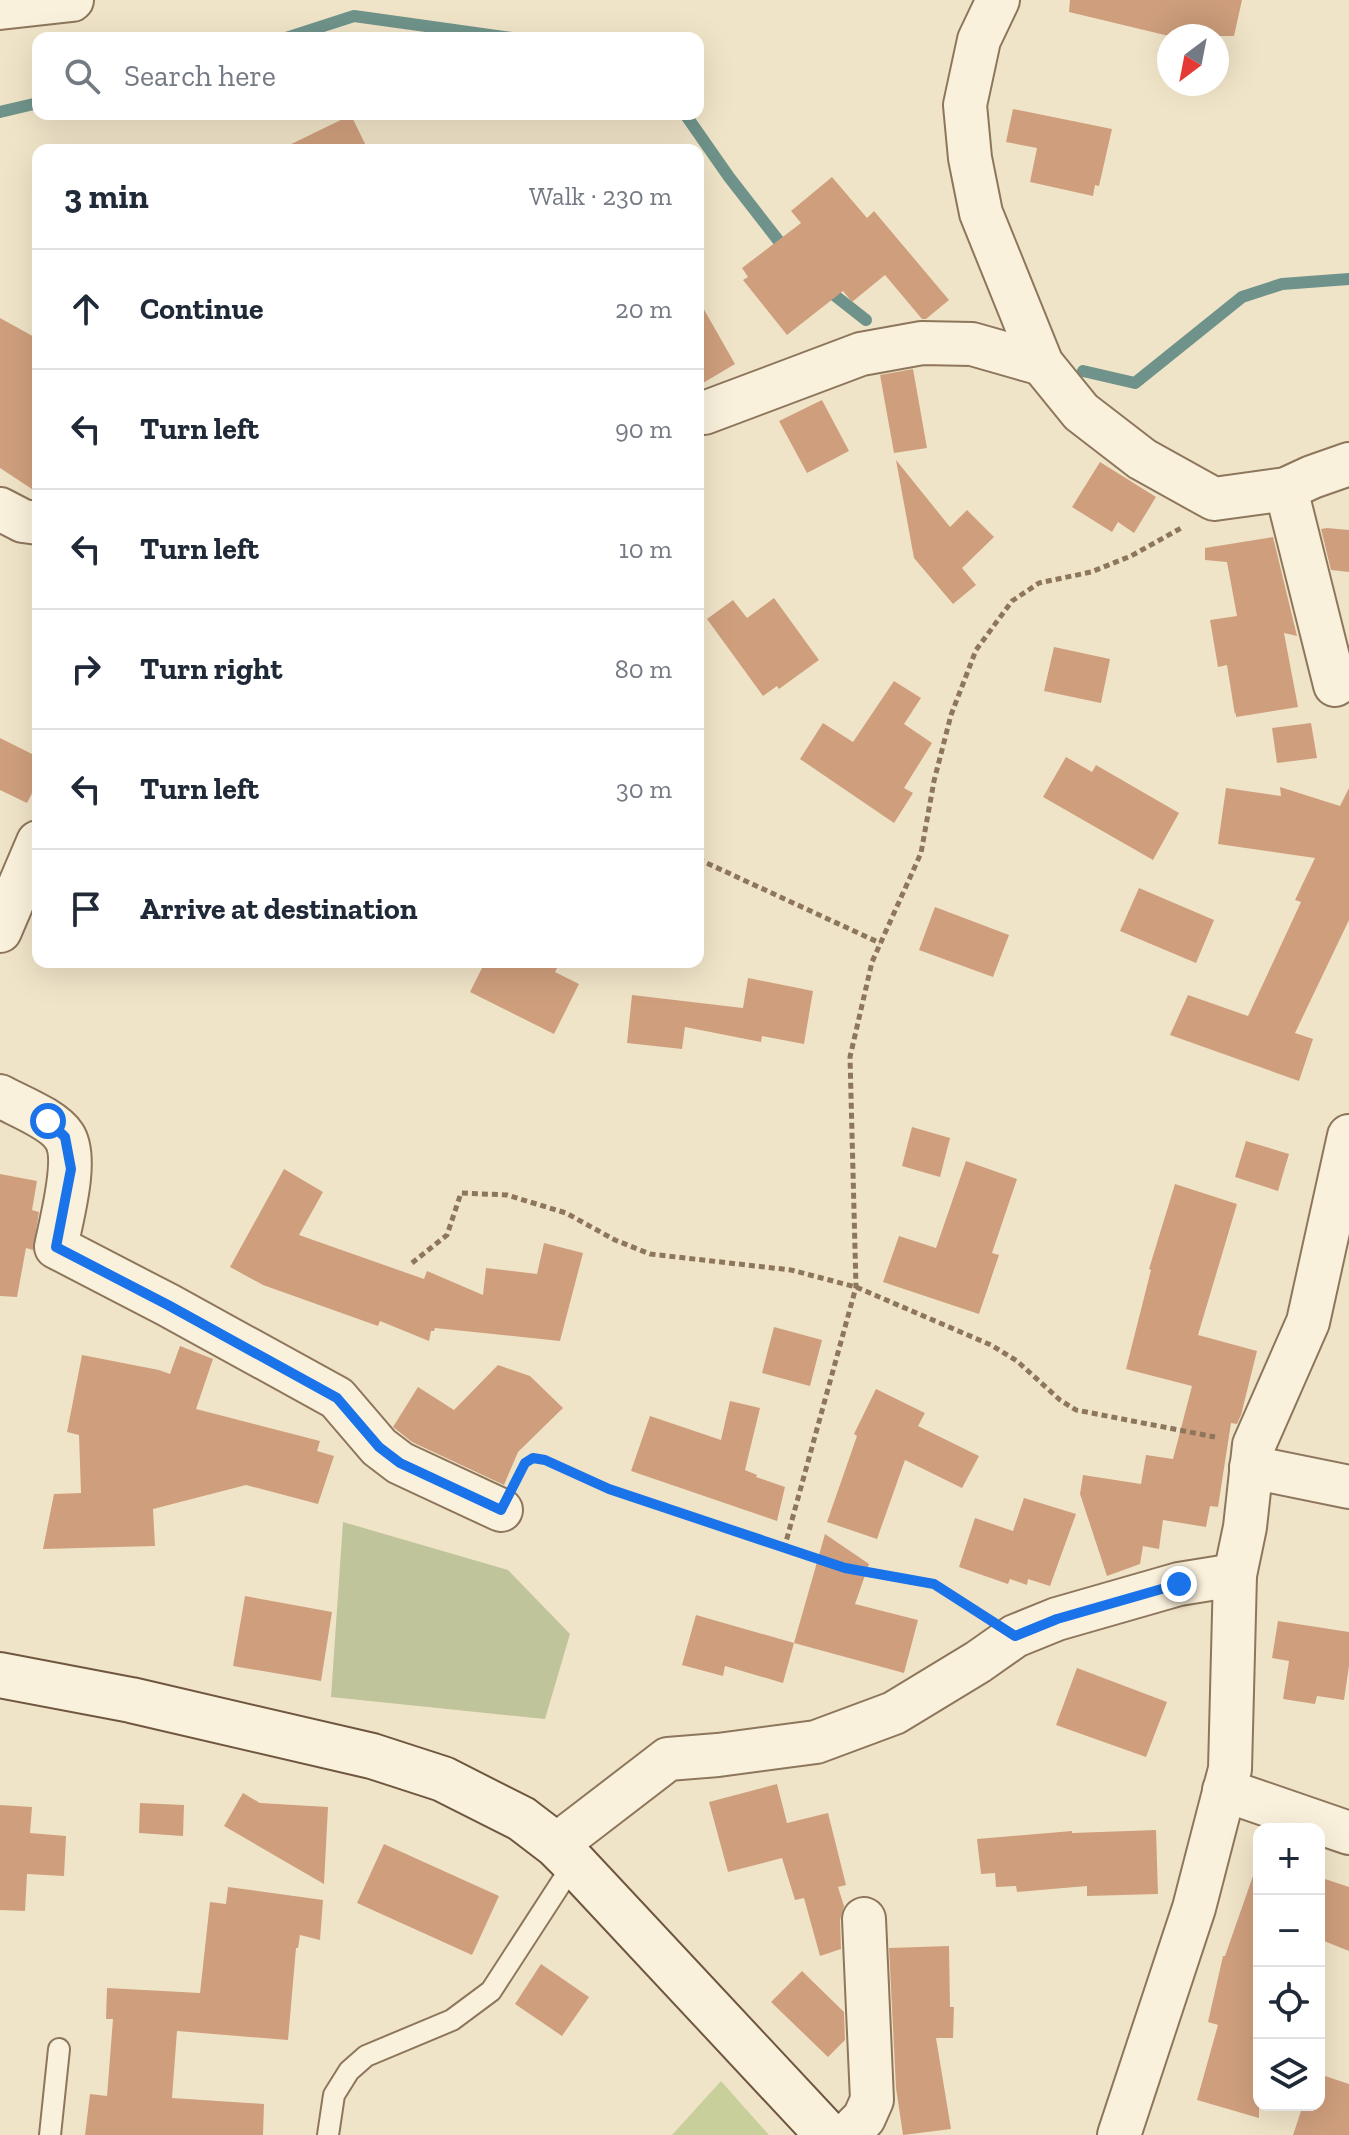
<!DOCTYPE html>
<meta charset="utf-8">
<style>
:root{--surface:#fff;--page:#f6f6f7;--text:#1f2937;--muted:#747a83;--line:#e0e1e3}
body{margin:0;font-family:"Zilla Slab",serif;background:var(--page);color:var(--text)}
.controls{position:absolute;right:24px;bottom:24px;display:grid;overflow:hidden;border-radius:16px;box-shadow:0 8px 32px #0002}
.controls button{width:72px;height:72px;display:grid;place-items:center;padding:0;border:0;border-bottom:2px solid var(--line);background:var(--surface);color:var(--text);font:40px sans-serif}
.compass{position:absolute;left:1157px;top:24px;width:72px;height:72px;border-radius:50%;background:var(--surface);box-shadow:0 8px 32px #0002;rotate:212deg}
.stop{position:absolute;width:24px;height:24px;margin:-18px;border:6px solid #1a73e8;border-radius:50%;background:#fff}
.stop.end{background:#1a73e8;border-color:#fff;box-shadow:0 2px 8px #0008}
.list{margin:0;padding:0;list-style:none}
h2{display:flex;justify-content:space-between;align-items:center;height:104px;margin:0;padding:0 32px;font-size:34px}
h2 small{font-size:26px;font-weight:400;color:var(--muted)}
.list li{display:grid;grid-template-columns:52px 1fr auto;gap:24px;align-items:center;box-sizing:border-box;height:120px;padding:0 32px;border-top:2px solid var(--line)}
.list b{display:block;font-size:30px;white-space:nowrap}
.list em{font-size:26px;font-style:normal;color:var(--muted)}
.icon{flex:none;width:44px;height:44px;fill:none;stroke:currentColor;stroke-width:2;stroke-linecap:round;stroke-linejoin:round}
.map{position:relative;flex:none;width:1349px;height:2135px;overflow:hidden}
.search{position:absolute;background:var(--surface);box-shadow:0 8px 32px #0002;left:32px;top:32px;width:672px;height:88px;display:flex;align-items:center;gap:20px;box-sizing:border-box;padding:0 28px;border-radius:16px;color:var(--muted);font-size:30px}
.panel{position:absolute;background:var(--surface);box-shadow:0 8px 32px #0002;left:32px;top:144px;width:672px;height:824px;border-radius:16px}
.map>svg:first-child{display:block}
</style>
<div class="map">
<svg width="1349" height="2135" viewBox="0 0 1349 2135">
<rect width="100%" height="100%" fill="#f0e4c8"/>
<polygon fill="#c9cf9b" points="721,2081 769,2135 672,2135"/>
<polygon fill="#bfc49a" points="343,1522 508,1570 570,1634 545,1719 331,1697"/>
<g fill="none" stroke-linecap="round" stroke-linejoin="round">
<g stroke="#6f938a" stroke-width="12">
<polyline points="286,38 354,16 512,38"/>
<polyline points="0,112 38,103"/>
<polyline points="685,114 729,177 788,253"/>
<polyline points="824,287 866,320"/>
<polyline points="1083,371 1135,383 1242,297 1282,284 1349,279"/>
</g>
</g>
<g fill="#cf9f7d">
<polygon points="1070,0 1242,0 1234,36 1169,36 1069,12"/>
<polygon points="1013,109 1112,129 1099,186 1095,185 1093,196 1030,182 1037,148 1006,142"/>
<polygon points="351,115 368,150 279,150"/>
<polygon points="832,177 867,218 874,211 949,300 926,319 922,319 885,275 852,302 843,291 787,335 743,280 748,277 742,268 801,223 791,211"/>
<polygon points="698,299 735,364 698,386"/>
<polygon points="0,318 38,339 38,493 0,468"/>
<polygon points="913,369 927,448 894,453 880,375"/>
<polygon points="822,400 849,451 807,473 779,421"/>
<polygon points="896,460 950,527 967,510 994,537 962,568 976,585 953,604 914,558"/>
<polygon points="1100,462 1156,497 1134,533 1118,522 1112,532 1072,507"/>
<polygon points="1327,528 1349,530 1349,572 1331,570 1321,529"/>
<polygon points="1273,537 1297,636 1284,633 1298,707 1236,717 1236,712 1235,715 1227,665 1218,667 1210,620 1237,616 1227,562 1205,560 1205,548"/>
<polygon points="774,598 819,660 779,689 777,686 763,696 707,619 733,600 747,618"/>
<polygon points="1054,647 1110,659 1101,703 1044,691"/>
<polygon points="894,681 921,698 904,724 932,743 904,788 913,793 894,823 800,759 823,723 853,742"/>
<polygon points="1311,723 1317,758 1277,763 1272,728"/>
<polygon points="0,738 38,757 38,782 27,803 0,790"/>
<polygon points="1066,757 1092,772 1096,765 1179,813 1153,860 1043,797"/>
<polygon points="1280,787 1340,806 1349,788 1349,920 1295,1033 1313,1039 1299,1081 1170,1035 1188,995 1248,1016 1301,902 1295,900 1315,858 1218,844 1226,788 1281,796"/>
<polygon points="1139,888 1214,920 1196,963 1120,931"/>
<polygon points="935,907 1009,935 993,977 919,950"/>
<polygon points="485,962 560,962 555,972 579,984 554,1034 470,992"/>
<polygon points="748,978 813,991 804,1044 762,1036 761,1042 685,1027 682,1049 627,1043 632,995 743,1008"/>
<polygon points="912,1127 950,1138 940,1177 902,1166"/>
<polygon points="1246,1141 1289,1154 1278,1191 1235,1177"/>
<polygon points="966,1161 1017,1179 992,1253 999,1255 979,1314 883,1282 899,1236 936,1248"/>
<polygon points="284,1169 323,1192 299,1235 424,1279 427,1271 483,1295 486,1268 537,1274 544,1243 583,1253 560,1341 435,1328 434,1331 431,1331 429,1341 380,1321 378,1326 263,1285 230,1267"/>
<polygon points="0,1174 37,1181 32,1210 39,1212 33,1250 26,1248 17,1297 0,1296"/>
<polygon points="1175,1184 1237,1204 1198,1335 1257,1351 1241,1415 1237,1424 1231,1423 1218,1507 1210,1506 1206,1527 1163,1520 1159,1549 1143,1546 1140,1564 1107,1576 1080,1494 1083,1475 1141,1484 1146,1455 1173,1459 1192,1386 1126,1369 1151,1270 1149,1269"/>
<polygon points="774,1327 822,1340 810,1386 762,1373"/>
<polygon points="180,1346 213,1359 196,1409 320,1441 317,1451 334,1456 318,1504 246,1485 153,1509 155,1546 43,1549 54,1494 81,1493 79,1435 67,1432 82,1355 159,1370 170,1374"/>
<polygon points="498,1365 530,1376 563,1408 518,1452 504,1485 412,1442 393,1427 418,1387 454,1410"/>
<polygon points="876,1389 925,1413 918,1426 979,1456 962,1488 905,1460 877,1539 827,1522 857,1436 854,1434"/>
<polygon points="730,1401 760,1408 745,1470 757,1475 756,1477 785,1487 777,1521 631,1471 650,1416 721,1440"/>
<polygon points="1024,1498 1076,1514 1050,1586 1028,1579 1027,1585 1010,1579 1008,1584 959,1567 975,1518 1013,1531"/>
<polygon points="825,1534 869,1564 855,1604 918,1620 904,1673 794,1643"/>
<polygon points="245,1596 332,1612 321,1681 233,1666"/>
<polygon points="696,1615 794,1643 783,1683 725,1666 723,1676 682,1665"/>
<polygon points="1278,1621 1349,1632 1349,1666 1344,1700 1317,1696 1315,1704 1283,1699 1289,1661 1272,1658"/>
<polygon points="1077,1668 1167,1702 1146,1757 1056,1725"/>
<polygon points="777,1784 787,1823 828,1813 846,1885 838,1887 844,1906 840,1920 841,1949 820,1956 804,1898 795,1900 782,1858 728,1872 709,1802"/>
<polygon points="243,1793 260,1803 328,1807 324,1884 224,1826"/>
<polygon points="140,1803 184,1805 183,1836 139,1833"/>
<polygon points="0,1805 32,1807 30,1833 66,1836 64,1876 27,1874 25,1911 0,1910"/>
<polygon points="1156,1830 1158,1894 1087,1896 1087,1886 1017,1892 1016,1886 996,1887 995,1873 981,1874 977,1839 1072,1831 1072,1833"/>
<polygon points="384,1844 499,1896 472,1955 357,1903"/>
<polygon points="1254,1873 1259,1874 1259,2118 1197,2100 1218,2025 1208,2022 1223,1956 1225,1956"/>
<polygon points="1319,1877 1349,1887 1349,1951 1319,1939"/>
<polygon points="228,1887 323,1900 320,1940 300,1935 298,1948 296,1948 288,2040 177,2031 172,2098 264,2104 263,2135 85,2135 90,2094 107,2096 113,2019 106,2019 107,1988 200,1993 210,1902 226,1904"/>
<polygon points="949,1946 950,2007 954,2007 953,2038 936,2038 951,2129 903,2135 896,2088 889,1948"/>
<polygon points="541,1964 589,1997 562,2036 515,2004"/>
<polygon points="802,1971 844,2012 845,2040 828,2057 771,2002"/>
<polygon points="1319,2074 1349,2084 1349,2135 1293,2135 1303,2105 1319,2105"/>
</g>
<g fill="none" stroke-linecap="round" stroke-linejoin="round">
<g stroke="#8d765c" stroke-width="24">
<g id="lane">
<polyline points="50,2135 59,2049"/>
<polyline points="328,2135 334,2095 349,2071 366,2056 452,2020 491,1991 574,1863"/>
</g>
</g>
<g stroke="#8d765c" stroke-width="46">
<g id="street">
<polyline points="998,0 979,40 965,105 970,158 981,213 1042,364 1081,412 1142,459 1214,499 1286,489 1312,477 1349,464"/>
<polyline points="0,8 72,0"/>
<polyline points="698,413 704,413 861,354 922,343 972,344 1042,364"/>
<polyline points="1286,489 1335,685"/>
<polyline points="0,509 23,521 38,523"/>
<polyline points="0,931 38,842"/>
<path d="M0,1096C18,1106 53,1119 64,1136C79,1158 61,1221 56,1247L168,1305L337,1398L379,1447L400,1463L501,1510"/>
<polyline points="1251,1467 1349,1487"/>
<polyline points="1224,1790 1349,1833"/>
<polyline points="556,1845 668,1759 718,1755 816,1742 894,1713 978,1662 1015,1636 1057,1619 1179,1584 1235,1575"/>
<polyline points="847,2135 864,2118 872,2100 864,1919"/>
<polyline points="1119,2135 1194,1908 1230,1769 1235,1575 1245,1527 1254,1445 1308,1322 1349,1136"/>
</g>
</g>
<g stroke="#6f573f" stroke-width="48">
<polyline id="secondary" points="0,1675 131,1700 372,1756 443,1779 522,1819 556,1845 574,1863 828,2135"/>
</g>
<g stroke="#8d765c" stroke-width="5" stroke-dasharray="6 4" stroke-linecap="butt">
<polyline points="698,859 880,943"/>
<polyline points="412,1263 447,1235 461,1193 507,1195 566,1213 615,1240 650,1254 791,1270 856,1287 991,1345 1017,1361 1060,1400 1076,1410 1215,1437"/>
<polyline points="520,1473 525,1463 533,1458 545,1460 609,1489 784,1549 845,1568 934,1584 977,1612"/>
<polyline points="784,1549 856,1287 850,1057 872,962 921,853 934,781 951,715 976,650 1012,601 1039,583 1091,572 1131,556 1183,527"/>
</g>
<use href="#lane" stroke="#faf1dc" stroke-width="20"/>
<use href="#street" stroke="#faf1dc" stroke-width="42"/>
<use href="#secondary" stroke="#faf1dc" stroke-width="44"/>
</g>
<g fill="none" stroke-linecap="round" stroke-linejoin="round">
<polyline stroke="#1a73e8" stroke-width="10" points="48,1121 65,1137 71,1169 56,1247 168,1305 337,1398 379,1447 400,1463 501,1510 525,1463 533,1458 545,1460 609,1489 845,1568 934,1584 1015,1636 1057,1619 1179,1584"/>
</g>
</svg>
<div class="controls">
<button>+</button>
<button>−</button>
<button><svg class="icon" aria-label="locate" viewBox="0 0 24 24"><circle cx="12" cy="12" r="6"/><path d="M12 2v4M12 18v4M2 12h4M18 12h4"/></svg></button>
<button><svg class="icon" aria-label="layers" viewBox="0 0 24 24"><path d="M12 4l9 5-9 5-9-5zM3 14l9 5 9-5"/></svg></button>
</div>
<svg class="compass" viewBox="-18 -18 36 36"><path d="M0-13l5 13h-10z" fill="#e53935"/><path d="M0 13l5-13h-10z" fill="#747a83"/></svg>
<div class="stop" style="left:48px;top:1121px"></div>
<div class="stop end" style="left:1179px;top:1584px"></div>
<div class="search"><svg class="icon" aria-label="search" viewBox="0 0 24 24"><circle cx="10" cy="10" r="6"/><path d="M15 15l6 6"/></svg>Search here</div>
<section class="panel">
<h2>3 min<small>Walk · 230 m</small></h2>
<ul class="list">
<li><svg class="icon" aria-label="ahead" viewBox="0 0 24 24"><path d="M12 20V5M6 11l6-6 6 6"/></svg><div><b>Continue</b></div><em>20 m</em></li>
<li><svg class="icon" aria-label="left" viewBox="0 0 24 24"><path d="M17 20v-9H6M10 6l-5 5 5 5"/></svg><div><b>Turn left</b></div><em>90 m</em></li>
<li><svg class="icon" aria-label="left" viewBox="0 0 24 24"><path d="M17 20v-9H6M10 6l-5 5 5 5"/></svg><div><b>Turn left</b></div><em>10 m</em></li>
<li><svg class="icon" aria-label="right" viewBox="0 0 24 24"><path d="M7 20v-9h11M14 6l5 5-5 5"/></svg><div><b>Turn right</b></div><em>80 m</em></li>
<li><svg class="icon" aria-label="left" viewBox="0 0 24 24"><path d="M17 20v-9H6M10 6l-5 5 5 5"/></svg><div><b>Turn left</b></div><em>30 m</em></li>
<li><svg class="icon" aria-label="arrive" viewBox="0 0 24 24"><path d="M6 21V4h12l-3 4 3 4H6"/></svg><div><b>Arrive at destination</b></div></li>
</ul>
</section>
</div>
